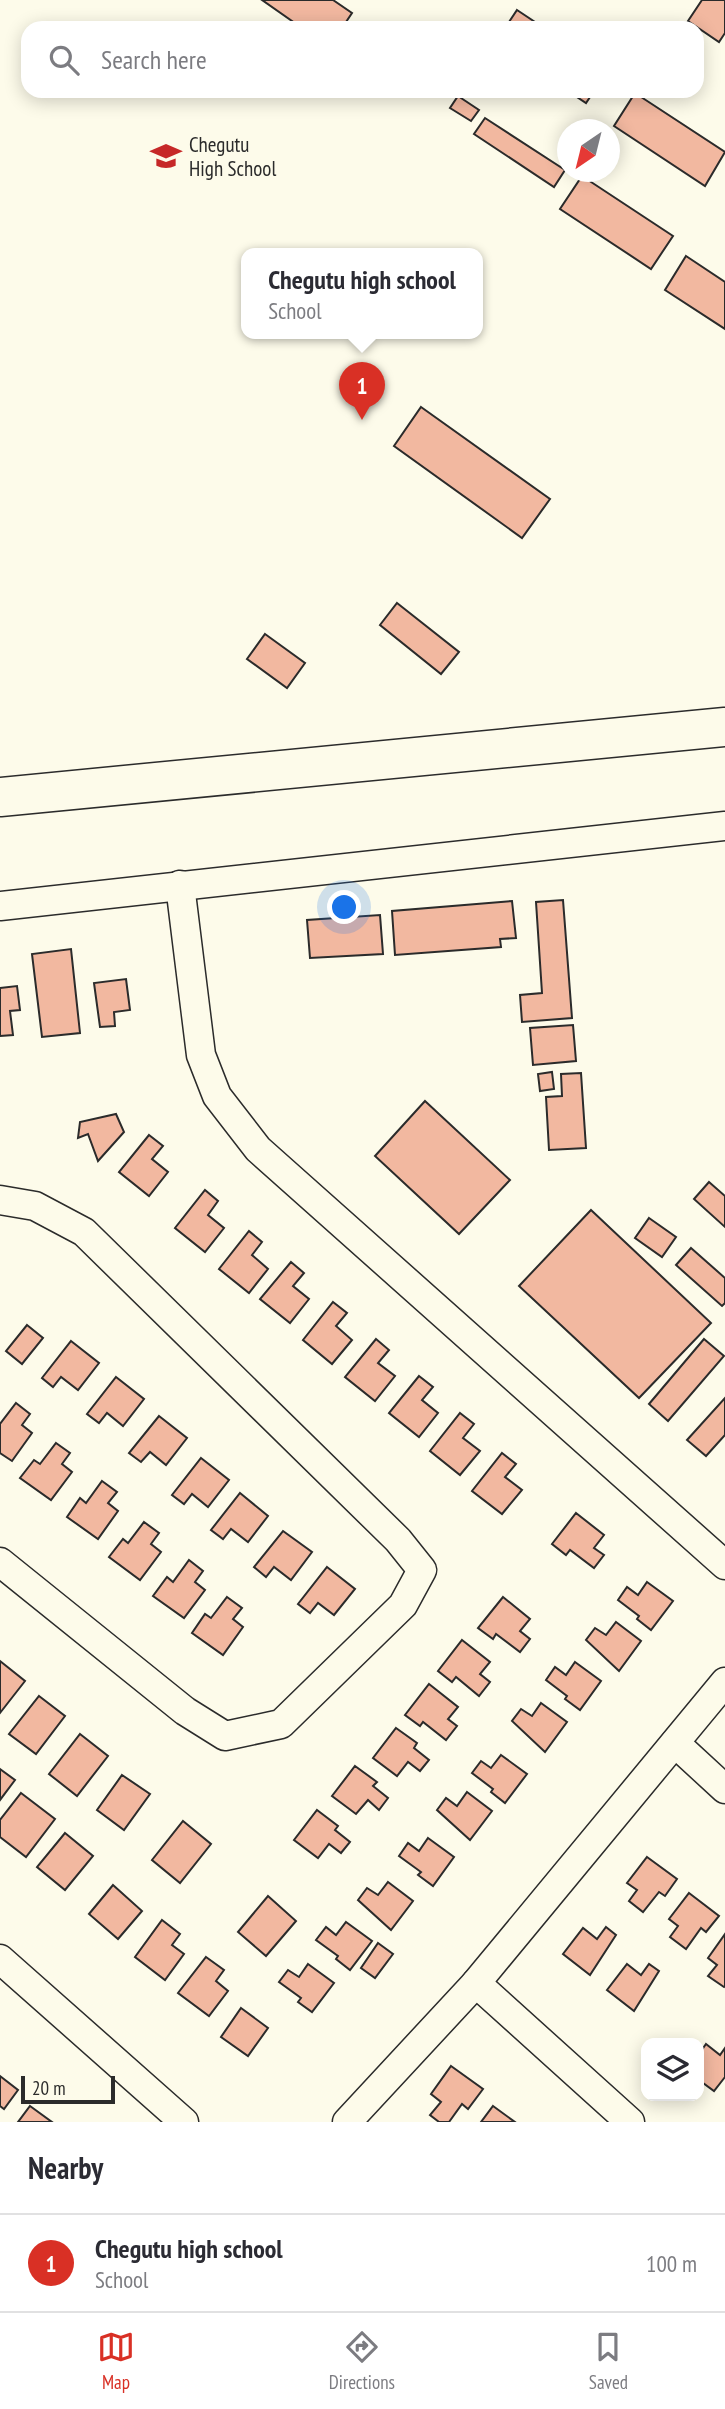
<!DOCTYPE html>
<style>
:root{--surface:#fff;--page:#f7f7f7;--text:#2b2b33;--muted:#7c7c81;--line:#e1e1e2;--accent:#d93025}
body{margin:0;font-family:"PT Sans Narrow",sans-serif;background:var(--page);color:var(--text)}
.controls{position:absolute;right:21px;bottom:21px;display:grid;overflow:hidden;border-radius:14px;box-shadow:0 4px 18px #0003}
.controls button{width:63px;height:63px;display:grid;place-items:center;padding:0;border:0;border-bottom:2px solid var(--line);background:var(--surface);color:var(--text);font:35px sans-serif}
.compass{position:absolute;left:557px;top:119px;width:63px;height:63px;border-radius:50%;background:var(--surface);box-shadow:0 4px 18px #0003;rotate:215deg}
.scale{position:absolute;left:21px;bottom:18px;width:94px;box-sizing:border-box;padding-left:7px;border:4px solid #2b2b2b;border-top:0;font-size:19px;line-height:24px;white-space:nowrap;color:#2b2b2b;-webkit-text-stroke:5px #fdfbea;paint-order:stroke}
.you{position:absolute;left:345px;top:908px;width:24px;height:24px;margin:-18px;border:5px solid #fff;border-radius:50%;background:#1a73e8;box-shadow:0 0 0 10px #1a73e833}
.badge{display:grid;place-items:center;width:46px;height:46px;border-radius:50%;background:var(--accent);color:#fff;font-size:23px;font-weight:700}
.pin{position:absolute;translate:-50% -58px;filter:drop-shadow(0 2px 4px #0008)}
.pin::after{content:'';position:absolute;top:37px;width:24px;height:21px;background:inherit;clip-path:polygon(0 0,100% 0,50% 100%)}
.popup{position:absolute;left:241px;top:248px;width:242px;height:91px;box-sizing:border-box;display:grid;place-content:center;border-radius:14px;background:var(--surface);filter:drop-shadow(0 2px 5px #0005);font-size:23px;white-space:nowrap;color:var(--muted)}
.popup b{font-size:26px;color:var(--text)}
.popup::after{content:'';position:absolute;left:50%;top:100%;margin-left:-14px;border:14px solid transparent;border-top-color:var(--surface)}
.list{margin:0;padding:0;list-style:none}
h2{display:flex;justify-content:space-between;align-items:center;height:91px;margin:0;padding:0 28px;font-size:30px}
h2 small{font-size:23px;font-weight:400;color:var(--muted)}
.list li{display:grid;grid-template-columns:46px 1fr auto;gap:21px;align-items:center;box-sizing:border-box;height:98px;padding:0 28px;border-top:2px solid var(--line)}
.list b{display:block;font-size:26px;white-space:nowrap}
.list p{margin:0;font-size:23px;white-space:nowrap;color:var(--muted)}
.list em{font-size:23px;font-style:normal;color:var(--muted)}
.icon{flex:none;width:38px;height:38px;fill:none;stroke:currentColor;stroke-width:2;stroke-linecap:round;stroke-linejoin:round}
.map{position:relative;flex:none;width:725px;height:2122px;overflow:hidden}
.search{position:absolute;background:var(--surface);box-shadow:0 4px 18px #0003;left:21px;right:21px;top:21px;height:77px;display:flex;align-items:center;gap:18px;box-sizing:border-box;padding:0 24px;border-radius:21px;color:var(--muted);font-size:26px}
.sheet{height:189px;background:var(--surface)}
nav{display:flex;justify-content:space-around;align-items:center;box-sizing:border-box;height:98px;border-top:2px solid var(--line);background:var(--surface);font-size:19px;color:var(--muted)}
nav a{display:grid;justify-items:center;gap:4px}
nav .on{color:var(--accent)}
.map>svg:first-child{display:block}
</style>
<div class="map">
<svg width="725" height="2122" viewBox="0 0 725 2122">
<rect width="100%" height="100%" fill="#fdfbea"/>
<g fill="#f2b8a0" stroke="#2b2b2b" stroke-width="2">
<polygon points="262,0 333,0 352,13 342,28 302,28"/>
<polygon points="702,0 725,0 725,33 719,42 688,21"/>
<polygon points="517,10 544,28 505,28"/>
<polygon points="568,91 594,91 586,103"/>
<polygon points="635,93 725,152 705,186 614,126"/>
<polygon points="458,96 479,110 471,121 450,108"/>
<polygon points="485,118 565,170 554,187 474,134"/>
<polygon points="582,176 673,236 651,269 560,209"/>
<polygon points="686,256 725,282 725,329 665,290"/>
<polygon points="421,407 550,499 522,538 394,446"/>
<polygon points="397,603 459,652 441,674 380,625"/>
<polygon points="265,634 305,663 287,688 247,659"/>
<polygon points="563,900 572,1018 522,1022 520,995 542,993 536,902"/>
<polygon points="512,901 516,938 500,939 501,947 395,955 392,911"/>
<polygon points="380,915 383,954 310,958 307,920"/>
<polygon points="71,949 80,1033 42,1037 32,954"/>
<polygon points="126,979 130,1010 114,1012 115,1026 100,1027 94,983"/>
<polygon points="17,986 20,1010 10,1011 13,1035 0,1036 0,988"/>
<polygon points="573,1025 576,1061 533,1065 530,1028"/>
<polygon points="552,1072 554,1089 540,1091 538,1074"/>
<polygon points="581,1073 586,1148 549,1150 546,1097 562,1096 561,1074"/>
<polygon points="425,1101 510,1180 459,1234 375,1156"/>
<polygon points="116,1114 124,1132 98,1161 88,1134 78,1138 80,1122"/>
<polygon points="149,1135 163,1146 152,1159 168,1172 149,1196 119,1172"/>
<polygon points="709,1182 725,1196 725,1227 694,1199"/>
<polygon points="205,1190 218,1201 208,1215 224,1228 205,1252 175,1228"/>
<polygon points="591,1210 711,1323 639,1398 519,1286"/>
<polygon points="649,1218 676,1237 662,1257 635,1238"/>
<polygon points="249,1231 262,1242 252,1255 268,1269 249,1293 219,1269"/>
<polygon points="691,1248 725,1278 725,1303 722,1306 676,1265"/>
<polygon points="291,1262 304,1273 293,1286 309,1299 290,1323 260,1299"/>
<polygon points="333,1302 347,1313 336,1326 352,1340 332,1364 303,1340"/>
<polygon points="27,1325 43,1338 22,1364 6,1351"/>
<polygon points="376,1339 389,1350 378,1363 395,1376 375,1401 345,1377"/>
<polygon points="704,1339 724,1356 668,1421 649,1404"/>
<polygon points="71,1341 99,1363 78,1390 61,1377 53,1387 42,1378"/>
<polygon points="419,1376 433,1387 422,1400 438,1413 419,1437 389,1413"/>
<polygon points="116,1377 144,1399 123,1426 107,1413 99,1423 87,1414"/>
<polygon points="725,1398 725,1435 706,1456 687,1440"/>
<polygon points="16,1403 30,1414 22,1425 32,1433 12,1461 0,1453 0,1424"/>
<polygon points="460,1413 474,1424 463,1438 480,1451 460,1475 430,1451"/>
<polygon points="159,1416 187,1438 166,1465 150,1452 141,1462 129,1453"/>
<polygon points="56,1443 70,1453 62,1464 72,1472 51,1500 20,1478 34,1460 40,1464"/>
<polygon points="502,1453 516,1464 505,1477 522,1490 502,1514 472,1491"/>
<polygon points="201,1458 229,1480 208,1507 192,1494 184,1504 172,1495"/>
<polygon points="102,1481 117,1492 108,1503 118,1511 98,1539 67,1517 80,1498 86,1503"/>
<polygon points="240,1493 268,1516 248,1542 231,1529 223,1539 211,1530"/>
<polygon points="576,1513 604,1535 594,1548 604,1555 594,1568 570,1550 566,1555 552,1544"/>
<polygon points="144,1522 159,1533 151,1544 161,1552 140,1580 109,1557 123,1539 128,1543"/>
<polygon points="283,1531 312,1552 291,1580 274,1567 266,1577 254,1567"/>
<polygon points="189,1560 203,1571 195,1582 205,1590 184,1618 153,1596 167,1577 173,1582"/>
<polygon points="327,1567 355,1589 334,1615 318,1603 310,1613 298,1604"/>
<polygon points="647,1582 673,1601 651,1630 637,1619 639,1616 618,1600 627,1587 638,1595"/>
<polygon points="227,1597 242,1608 233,1619 243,1627 223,1655 192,1633 205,1614 211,1618"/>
<polygon points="503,1597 530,1619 520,1631 530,1639 520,1652 496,1634 493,1639 478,1628"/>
<polygon points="616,1622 641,1641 619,1671 586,1640 595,1628 606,1635"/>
<polygon points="462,1640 490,1662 480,1674 490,1682 479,1696 456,1677 452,1682 438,1671"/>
<polygon points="0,1661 25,1681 0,1713"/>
<polygon points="575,1662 601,1681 580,1710 565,1699 567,1696 546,1680 555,1667 566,1675"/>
<polygon points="429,1684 458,1707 448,1719 457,1726 446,1740 423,1722 420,1726 405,1715"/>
<polygon points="39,1696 65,1716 36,1754 9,1734"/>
<polygon points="541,1703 567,1722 545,1752 512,1721 521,1709 532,1716"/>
<polygon points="396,1728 417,1743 414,1748 429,1760 420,1771 408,1762 397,1776 373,1758"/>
<polygon points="80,1734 108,1756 77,1796 49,1774"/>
<polygon points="501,1755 527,1774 505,1803 491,1792 493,1789 472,1773 481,1761 491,1768"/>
<polygon points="355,1766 377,1782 373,1786 388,1798 379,1810 368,1800 356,1814 332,1796"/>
<polygon points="0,1769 15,1780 0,1800"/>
<polygon points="122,1775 150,1794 124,1830 97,1810"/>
<polygon points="467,1792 492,1811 470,1840 437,1810 446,1798 457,1806"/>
<polygon points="21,1793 55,1819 26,1857 0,1837 0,1820"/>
<polygon points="317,1810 338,1826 335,1830 350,1842 341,1853 329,1844 318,1858 294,1840"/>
<polygon points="183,1821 211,1844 180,1883 152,1860"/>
<polygon points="65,1833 93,1856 65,1890 37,1867"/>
<polygon points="428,1838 454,1857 433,1886 418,1875 421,1872 399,1856 408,1843 419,1851"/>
<polygon points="647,1857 677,1879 665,1896 659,1892 643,1912 629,1901 637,1890 627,1883"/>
<polygon points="388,1882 413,1901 391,1930 358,1900 367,1888 378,1895"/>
<polygon points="113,1885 142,1911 118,1939 89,1914"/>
<polygon points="689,1893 719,1916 706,1932 701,1928 686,1949 670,1937 678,1926 669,1919"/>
<polygon points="268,1896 296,1921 266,1956 238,1932"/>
<polygon points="162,1920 180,1934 172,1945 184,1954 165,1980 135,1957"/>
<polygon points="346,1922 372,1941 350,1970 336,1959 338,1956 316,1940 326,1927 336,1935"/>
<polygon points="606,1927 616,1935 590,1975 563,1954 583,1928 597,1939"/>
<polygon points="725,1934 725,1986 724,1987 708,1976 717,1965 708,1958"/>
<polygon points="378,1943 393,1954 375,1978 361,1968"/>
<polygon points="206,1957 224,1970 216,1981 228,1991 209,2016 178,1993"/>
<polygon points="308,1964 334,1983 312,2012 298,2002 301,1998 279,1982 288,1970 299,1977"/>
<polygon points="627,1964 641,1975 649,1964 659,1971 634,2011 607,1990"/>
<polygon points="241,2008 268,2028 248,2056 221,2037"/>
<polygon points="706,2044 720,2055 725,2048 725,2077 714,2091 699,2080 699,2054"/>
<polygon points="451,2066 483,2089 468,2109 462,2104 449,2122 439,2122 430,2115 441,2102 431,2094"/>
<polygon points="0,2076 18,2090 4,2109 0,2106"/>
<polygon points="30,2106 52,2122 18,2122"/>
<polygon points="493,2106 515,2122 481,2122"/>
</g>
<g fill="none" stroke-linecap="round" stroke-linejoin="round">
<g stroke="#2b2b2b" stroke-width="31">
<g id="street">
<polyline points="180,885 201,1055 217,1096 258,1149 725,1565"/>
<polyline points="0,906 725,826"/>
<polyline points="0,1200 35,1206 84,1232 398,1540 422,1570 403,1605 281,1724 225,1736 185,1711 0,1562"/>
<polyline points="675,1743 725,1789"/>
<polyline points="0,1959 184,2122"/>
<polyline points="476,1983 630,2122"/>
<polyline points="347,2122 476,1983 725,1682"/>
</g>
</g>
<g stroke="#2b2b2b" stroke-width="41">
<polyline id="secondary" points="0,797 725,727"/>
</g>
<use href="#street" stroke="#fdfbea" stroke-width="28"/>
<use href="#secondary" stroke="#fdfbea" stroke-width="38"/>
</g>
<defs>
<g id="school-bare" transform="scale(2.415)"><path d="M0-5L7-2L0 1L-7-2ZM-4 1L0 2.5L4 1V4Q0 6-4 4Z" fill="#c62828" stroke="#fdfbea" stroke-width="2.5" paint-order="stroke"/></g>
</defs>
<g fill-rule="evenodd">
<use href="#school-bare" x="166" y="156"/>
</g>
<g text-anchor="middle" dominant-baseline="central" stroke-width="5" stroke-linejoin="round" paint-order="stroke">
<g font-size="21" fill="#2b2b2b" stroke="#fdfbea" text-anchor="start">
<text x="189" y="144">Chegutu<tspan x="189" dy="24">High School</tspan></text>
</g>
</g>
</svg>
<div class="controls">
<button><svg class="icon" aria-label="layers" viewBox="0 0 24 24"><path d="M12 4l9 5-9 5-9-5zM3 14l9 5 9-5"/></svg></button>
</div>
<svg class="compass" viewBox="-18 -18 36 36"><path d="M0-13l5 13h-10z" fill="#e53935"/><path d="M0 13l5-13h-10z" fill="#7c7c81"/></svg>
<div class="scale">20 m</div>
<div class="you"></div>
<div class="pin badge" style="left:362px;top:420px">1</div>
<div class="popup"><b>Chegutu high school</b>School</div>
<div class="search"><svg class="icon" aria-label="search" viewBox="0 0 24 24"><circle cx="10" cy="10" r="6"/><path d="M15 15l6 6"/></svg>Search here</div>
</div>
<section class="sheet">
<h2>Nearby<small></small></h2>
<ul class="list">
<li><span class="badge">1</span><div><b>Chegutu high school</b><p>School</p></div><em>100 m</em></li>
</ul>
</section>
<nav>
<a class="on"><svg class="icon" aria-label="map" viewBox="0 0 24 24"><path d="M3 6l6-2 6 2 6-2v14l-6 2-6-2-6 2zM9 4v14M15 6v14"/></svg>Map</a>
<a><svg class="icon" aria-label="directions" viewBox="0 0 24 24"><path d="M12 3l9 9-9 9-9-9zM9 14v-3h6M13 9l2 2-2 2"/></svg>Directions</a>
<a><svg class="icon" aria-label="saved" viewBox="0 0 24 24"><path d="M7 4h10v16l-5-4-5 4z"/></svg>Saved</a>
</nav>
